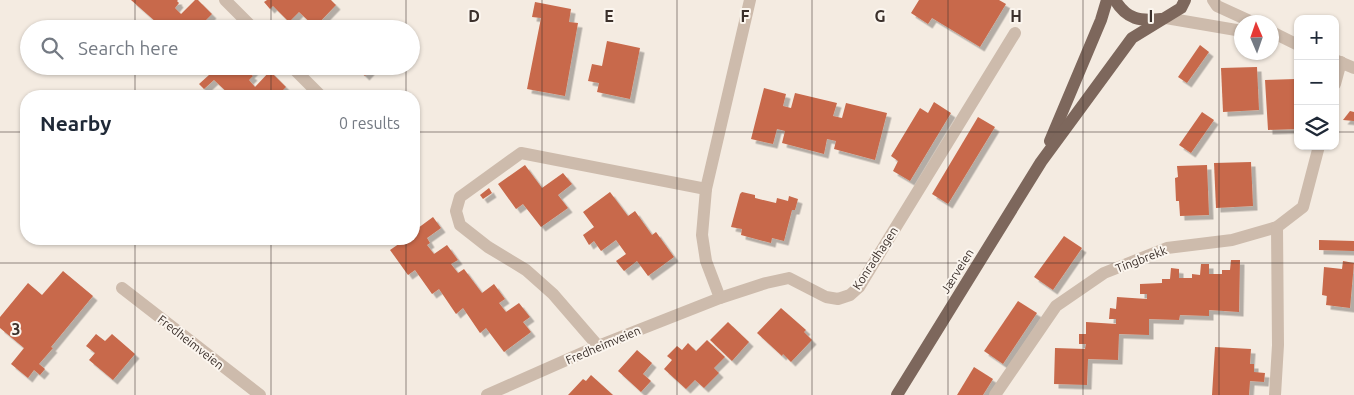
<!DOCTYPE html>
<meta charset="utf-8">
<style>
:root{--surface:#fff;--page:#f2f2f3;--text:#1f2937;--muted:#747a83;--line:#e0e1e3}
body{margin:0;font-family:Ubuntu,sans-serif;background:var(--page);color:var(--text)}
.controls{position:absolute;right:15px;top:15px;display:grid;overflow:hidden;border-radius:10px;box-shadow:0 1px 4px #0004}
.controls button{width:45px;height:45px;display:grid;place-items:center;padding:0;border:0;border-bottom:1px solid var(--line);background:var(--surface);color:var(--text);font:25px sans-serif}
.compass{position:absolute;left:1234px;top:15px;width:45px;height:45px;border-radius:50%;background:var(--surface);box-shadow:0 1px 4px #0004;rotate:358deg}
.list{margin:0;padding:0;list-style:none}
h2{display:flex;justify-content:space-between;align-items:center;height:65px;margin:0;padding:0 20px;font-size:21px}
h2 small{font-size:16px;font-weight:400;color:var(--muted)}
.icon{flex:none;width:28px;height:28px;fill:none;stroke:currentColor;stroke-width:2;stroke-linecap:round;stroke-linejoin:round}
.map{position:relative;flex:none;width:1354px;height:395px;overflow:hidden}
.search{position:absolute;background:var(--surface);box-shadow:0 1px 4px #0004;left:20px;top:20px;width:400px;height:55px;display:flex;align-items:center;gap:12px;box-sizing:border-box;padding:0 18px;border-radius:28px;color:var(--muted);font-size:19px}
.panel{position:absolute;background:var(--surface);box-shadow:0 1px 4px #0004;left:20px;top:90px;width:400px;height:155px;border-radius:20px}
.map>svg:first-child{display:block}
</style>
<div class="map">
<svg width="1354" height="395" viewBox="0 0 1354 395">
<defs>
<filter id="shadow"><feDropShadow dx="4.5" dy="4.5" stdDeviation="0" flood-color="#0004"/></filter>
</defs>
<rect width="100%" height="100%" fill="#f4ebe1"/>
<g fill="#c8694b" filter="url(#shadow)">
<polygon points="131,0 178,0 177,1 179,3 175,8 181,14 195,0 198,0 212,14 201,25 203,28 202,29 160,29 155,24 156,22"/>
<polygon points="267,0 331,0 336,5 315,27 299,12 289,22 273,6 270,9 264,2"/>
<polygon points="919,0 999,0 1006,4 980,47 932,18 928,24 911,13"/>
<polygon points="535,2 571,9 569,22 578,23 565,96 527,89 541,18 532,17"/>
<polygon points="352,21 360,29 345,29"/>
<polygon points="607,41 640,48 630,99 597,92 599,83 588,81 592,64 602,66"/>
<polygon points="1200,45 1209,52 1187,83 1178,77"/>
<polygon points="200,66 258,66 250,74 253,76 249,80 255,87 270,71 286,87 277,96 231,96 214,80 204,89 199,84 209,75"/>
<polygon points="355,66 374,66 365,76"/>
<polygon points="1257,67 1259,110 1223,112 1221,68"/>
<polygon points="1295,79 1295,90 1298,90 1297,129 1268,130 1265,80"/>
<polygon points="764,88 786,94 783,106 791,108 795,93 837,103 833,116 842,118 846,103 887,113 875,160 834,149 836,141 827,139 824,154 782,143 785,131 777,129 773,144 751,139"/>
<polygon points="934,102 951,113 910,181 893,171 898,161 891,156 920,108 928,113"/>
<polygon points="1350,111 1354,112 1354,121 1343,120"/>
<polygon points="1202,112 1214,120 1191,153 1179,145"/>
<polygon points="978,117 995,127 948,204 932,194"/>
<polygon points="1251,162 1253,206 1216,208 1214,163"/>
<polygon points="525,165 542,188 563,173 572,184 558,195 568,208 541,227 523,204 516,209 498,184"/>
<polygon points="1207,165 1209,215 1180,216 1179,201 1176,201 1175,178 1178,177 1177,166"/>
<polygon points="489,188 492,193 483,199 480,195"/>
<polygon points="610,192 628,216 635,211 652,235 656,232 674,257 648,276 637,261 624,271 616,261 626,254 616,240 601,251 594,241 589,245 583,235 594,227 583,212"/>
<polygon points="742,192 755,195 755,198 776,203 777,198 788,201 789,196 798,199 795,210 792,210 784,241 772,238 771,243 741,235 742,229 731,227 740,194"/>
<polygon points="433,217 441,228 427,238 430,243 427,245 434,254 447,245 458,260 451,264 458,273 464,269 482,293 494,284 505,299 499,303 506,312 519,303 530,317 523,322 531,332 504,352 486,328 480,333 463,308 456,314 439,289 432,294 415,270 408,275 390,250 406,239 414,239 414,231"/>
<polygon points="1064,236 1082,248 1053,290 1034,277"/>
<polygon points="1319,240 1354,241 1354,251 1319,250"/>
<polygon points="1231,260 1240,260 1239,312 1209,310 1209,316 1180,315 1179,320 1149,319 1149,335 1119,334 1118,360 1088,359 1087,385 1054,384 1055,348 1085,349 1086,344 1079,344 1079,334 1086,334 1086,322 1116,324 1116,319 1109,319 1110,308 1116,309 1117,297 1147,299 1147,294 1140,294 1140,284 1162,283 1162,279 1170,279 1171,268 1179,269 1179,278 1192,278 1192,274 1200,275 1201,264 1209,264 1209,274 1222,274 1222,270 1230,270"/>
<polygon points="1343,261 1354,263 1350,308 1326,305 1327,296 1322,295 1324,267 1342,269"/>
<polygon points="63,271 93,296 51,347 53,348 39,364 45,369 40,375 34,370 28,378 11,364 24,348 0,328 0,317 28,283 42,295"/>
<polygon points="1018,301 1037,313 1003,364 984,351"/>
<polygon points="781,308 806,330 804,332 812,340 791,362 783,354 782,356 757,333"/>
<polygon points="728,322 749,342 732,361 710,340"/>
<polygon points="96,334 105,341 112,334 135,354 113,380 89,360 95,353 86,346"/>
<polygon points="707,340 725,357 714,368 719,373 704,388 695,380 686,389 664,369 672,360 667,356 677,346 682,350 688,343 696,351"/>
<polygon points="1215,347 1251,349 1250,364 1254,364 1254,372 1265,373 1264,382 1250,381 1249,395 1212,395"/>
<polygon points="637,350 652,363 643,374 651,381 641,392 618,371"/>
<polygon points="974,367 993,379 983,395 957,395"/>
<polygon points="591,375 613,395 568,395 583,379 586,381"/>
</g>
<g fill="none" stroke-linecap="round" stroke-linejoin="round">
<g stroke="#cdbbac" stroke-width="12">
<polyline points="225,0 254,29"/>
<polyline points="1213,0 1217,6 1252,22"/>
<polyline points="1166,18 1242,31"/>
<polyline points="1272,32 1298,45"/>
<polyline points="1335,60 1354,68"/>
<polyline points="291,66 321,96"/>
<polyline points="1335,84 1341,62"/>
<polyline points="122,288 260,395"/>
<polyline points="720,298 706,261 702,235 706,189 750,0"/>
<polyline points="598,346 553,294 526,270 488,247 460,225 456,211 460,197 521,153 706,189"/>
<polyline points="487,395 598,346 720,298 766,283 789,278 826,297 838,299 850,295 859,287 1015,33"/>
<polyline points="995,395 1056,306 1104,273 1167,248 1232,240 1277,227 1303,207 1319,146"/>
<polyline points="1275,395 1278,345 1277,227"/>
</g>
<g stroke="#7d675c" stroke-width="12">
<path d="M1115,0C1127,20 1140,21 1161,19"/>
<polyline points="1050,141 1101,20 1107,0"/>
<polyline points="897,395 1041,162 1132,38 1181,8 1185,0"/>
</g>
</g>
<path fill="none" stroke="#3b302b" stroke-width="1" stroke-opacity="0.55" d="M135,0V29M271,0V29M406,0V29M542,0V395M677,0V395M812,0V395M948,0V395M1083,0V395M1219,0V395M135,66V96M271,66V96M406,66V96M0,132H26M414,132H1298M1335,132H1354M135,239V395M271,239V395M406,239V395M0,263H1354"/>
<g text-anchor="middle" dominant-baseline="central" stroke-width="4" stroke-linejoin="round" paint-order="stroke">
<g font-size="12" fill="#3b302b" stroke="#fbf5ee">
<text transform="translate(875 258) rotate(-57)">Konradhagen</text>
<text transform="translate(1141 259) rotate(-21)">Tingbrekk</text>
<text transform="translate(957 271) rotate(-58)">Jærveien</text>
<text transform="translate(191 342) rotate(38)">Fredheimveien</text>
<text transform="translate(603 345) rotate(-23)">Fredheimveien</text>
</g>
</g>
<g font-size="16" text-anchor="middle" font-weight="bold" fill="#3b302b" stroke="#fbf5ee" stroke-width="4" stroke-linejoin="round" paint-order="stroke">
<text x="474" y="22">D</text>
<text x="609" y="22">E</text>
<text x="745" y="22">F</text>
<text x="880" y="22">G</text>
<text x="1016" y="22">H</text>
<text x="1151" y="22">I</text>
<text x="16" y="335">3</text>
</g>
</svg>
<div class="controls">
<button>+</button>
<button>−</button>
<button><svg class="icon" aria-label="layers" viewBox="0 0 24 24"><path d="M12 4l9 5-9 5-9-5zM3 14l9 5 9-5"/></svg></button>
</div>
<svg class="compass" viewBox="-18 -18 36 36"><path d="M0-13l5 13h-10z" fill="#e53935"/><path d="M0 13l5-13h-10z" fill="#747a83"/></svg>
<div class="search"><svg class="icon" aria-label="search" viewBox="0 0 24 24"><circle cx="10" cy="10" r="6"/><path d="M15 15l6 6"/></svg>Search here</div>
<section class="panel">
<h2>Nearby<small>0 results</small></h2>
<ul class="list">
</ul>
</section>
</div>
